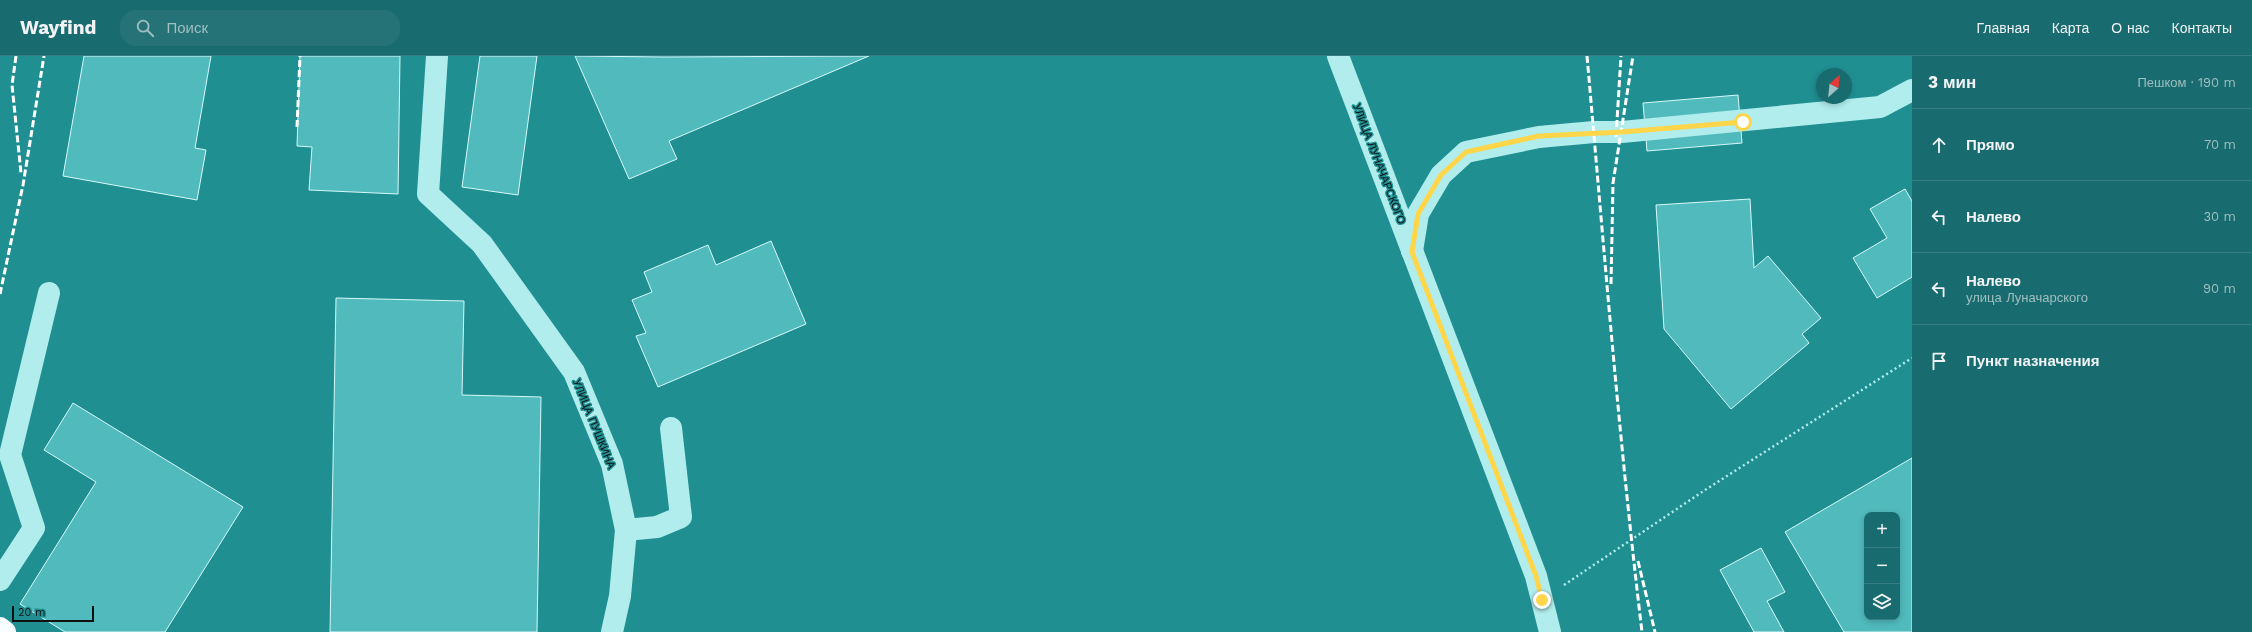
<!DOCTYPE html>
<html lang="ru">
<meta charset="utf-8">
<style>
:root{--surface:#186b6e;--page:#257376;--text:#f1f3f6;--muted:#9fbfc2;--line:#367e81}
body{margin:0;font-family:"Work Sans",sans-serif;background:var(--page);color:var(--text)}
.controls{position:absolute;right:12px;bottom:12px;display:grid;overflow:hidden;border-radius:8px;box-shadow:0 2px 6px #0003}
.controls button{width:36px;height:36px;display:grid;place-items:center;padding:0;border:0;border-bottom:1px solid var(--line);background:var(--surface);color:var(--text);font:20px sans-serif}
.compass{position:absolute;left:1816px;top:12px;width:36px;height:36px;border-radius:50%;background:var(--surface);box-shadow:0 2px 6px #0003;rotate:27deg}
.scale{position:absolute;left:12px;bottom:10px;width:82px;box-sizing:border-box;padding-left:4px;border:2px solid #111;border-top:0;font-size:11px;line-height:14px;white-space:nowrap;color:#111;-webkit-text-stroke:3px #208f92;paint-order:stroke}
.stop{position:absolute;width:12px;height:12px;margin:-9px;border:3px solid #ffd54a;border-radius:50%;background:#fff}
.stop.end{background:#ffd54a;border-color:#fff;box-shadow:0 1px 4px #0008}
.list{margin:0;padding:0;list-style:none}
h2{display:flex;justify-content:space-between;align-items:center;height:52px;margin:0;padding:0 16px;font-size:17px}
h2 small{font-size:13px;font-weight:400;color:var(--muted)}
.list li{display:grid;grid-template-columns:26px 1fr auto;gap:12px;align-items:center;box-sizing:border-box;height:72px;padding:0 16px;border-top:1px solid var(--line)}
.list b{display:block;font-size:15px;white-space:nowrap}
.list p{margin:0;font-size:13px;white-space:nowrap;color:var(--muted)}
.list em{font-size:13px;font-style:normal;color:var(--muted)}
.icon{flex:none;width:22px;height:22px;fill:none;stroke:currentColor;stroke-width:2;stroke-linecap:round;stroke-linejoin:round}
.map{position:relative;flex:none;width:1912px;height:576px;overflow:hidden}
header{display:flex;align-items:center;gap:24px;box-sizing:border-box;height:56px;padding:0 20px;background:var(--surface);border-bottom:1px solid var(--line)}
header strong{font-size:19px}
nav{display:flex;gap:22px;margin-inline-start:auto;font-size:14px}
.search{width:280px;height:36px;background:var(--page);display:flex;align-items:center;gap:10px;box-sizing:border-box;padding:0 14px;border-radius:16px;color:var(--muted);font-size:15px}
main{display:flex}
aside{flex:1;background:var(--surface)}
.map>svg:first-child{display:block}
</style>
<header>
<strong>Wayfind</strong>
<div class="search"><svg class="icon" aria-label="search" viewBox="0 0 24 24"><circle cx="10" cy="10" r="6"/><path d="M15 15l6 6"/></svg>Поиск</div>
<nav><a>Главная</a><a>Карта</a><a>О нас</a><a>Контакты</a></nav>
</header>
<main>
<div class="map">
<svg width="1912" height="576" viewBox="0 0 1912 576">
<rect width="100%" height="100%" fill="#208f92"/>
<g fill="#51babc" stroke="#d7f9fa" fill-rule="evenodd">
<polygon points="84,0 211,0 195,92 206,94 197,144 63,120"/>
<polygon points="300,0 400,0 398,138 309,134 312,91 297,90"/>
<polygon points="480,0 537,0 518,139 462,131"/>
<polygon points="575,0 664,1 869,0 669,85 677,103 629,123"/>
<polygon points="1738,39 1742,87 1647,95 1643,47"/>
<polygon points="1905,133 1912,145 1912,221 1877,242 1853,202 1887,182 1870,153"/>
<polygon points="1750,143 1754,212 1768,200 1821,262 1802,278 1809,287 1731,353 1664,273 1656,149"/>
<polygon points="771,185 806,268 658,331 636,280 646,277 632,244 652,236 644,216 708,189 716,209"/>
<polygon points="336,242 464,245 462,339 541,341 537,576 330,576"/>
<polygon points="73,347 243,451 165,576 65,576 20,548 96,426 44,394"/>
<path d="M1912,402V576H1844L1785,476ZM1867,459H1897V561H1867Z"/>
<polygon points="1761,492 1785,536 1767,545 1784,576 1754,576 1720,514"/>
</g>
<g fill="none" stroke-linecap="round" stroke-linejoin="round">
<polyline stroke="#b1eded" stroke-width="2.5" stroke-dasharray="2 3" stroke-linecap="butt" points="1564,529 1705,434 1912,302"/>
<g stroke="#b1eded" stroke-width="22">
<polyline points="437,0 428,138 482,188 574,316 612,408 626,474 620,540 612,576"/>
<polyline points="1338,0 1536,520 1550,576"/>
<polyline points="1412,195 1418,158 1441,119 1466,96 1539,81 1594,76 1622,76 1880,51 1912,34"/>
<polyline points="626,474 657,471 681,461 671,372"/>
<polyline points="0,524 34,472 10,399 49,237"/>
</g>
<polyline stroke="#f8feff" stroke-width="22" points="0,572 5,576"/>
<g stroke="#fff" stroke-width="3" stroke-dasharray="7 3" stroke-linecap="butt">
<polyline points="16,0 12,29 21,117"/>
<path d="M1587,0C1604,192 1619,384 1642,576"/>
<polyline points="297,71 300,0"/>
<polyline points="1616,81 1621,0"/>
<polyline points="1611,228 1613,127 1633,0"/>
<polyline points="0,238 23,129 44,0"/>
<polyline points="1638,505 1655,576"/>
</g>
</g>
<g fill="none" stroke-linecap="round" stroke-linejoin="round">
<polyline stroke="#ffd54a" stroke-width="5" points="1542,544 1536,520 1412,196 1418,158 1441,119 1466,96 1539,80 1622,76 1743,66"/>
</g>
<g text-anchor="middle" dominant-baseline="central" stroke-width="3" stroke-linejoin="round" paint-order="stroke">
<g font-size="11" fill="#111" stroke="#208f92">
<text transform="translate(1379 108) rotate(69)">УЛИЦА ЛУНАЧАРСКОГО</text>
<text transform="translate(594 368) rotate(68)">УЛИЦА ПУШКИНА</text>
</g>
</g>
</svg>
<div class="controls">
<button>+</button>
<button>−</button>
<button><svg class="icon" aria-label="layers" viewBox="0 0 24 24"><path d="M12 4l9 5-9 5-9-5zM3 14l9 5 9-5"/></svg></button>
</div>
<svg class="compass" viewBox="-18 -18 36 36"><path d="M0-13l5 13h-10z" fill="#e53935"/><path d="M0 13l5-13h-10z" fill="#9fbfc2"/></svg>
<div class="scale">20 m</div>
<div class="stop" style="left:1743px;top:66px"></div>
<div class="stop end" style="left:1542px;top:544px"></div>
</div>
<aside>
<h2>3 мин<small>Пешком · 190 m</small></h2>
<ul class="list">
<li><svg class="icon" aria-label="ahead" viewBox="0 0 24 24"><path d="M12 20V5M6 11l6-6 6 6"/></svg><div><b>Прямо</b></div><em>70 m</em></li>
<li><svg class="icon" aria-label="left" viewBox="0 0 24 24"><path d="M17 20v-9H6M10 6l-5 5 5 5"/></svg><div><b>Налево</b></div><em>30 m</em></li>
<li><svg class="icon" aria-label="left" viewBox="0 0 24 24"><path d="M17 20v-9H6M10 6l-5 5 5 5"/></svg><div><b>Налево</b><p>улица Луначарского</p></div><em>90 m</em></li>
<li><svg class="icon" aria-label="arrive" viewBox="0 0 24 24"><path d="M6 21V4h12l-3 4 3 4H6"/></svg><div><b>Пункт назначения</b></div></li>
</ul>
</aside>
</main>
